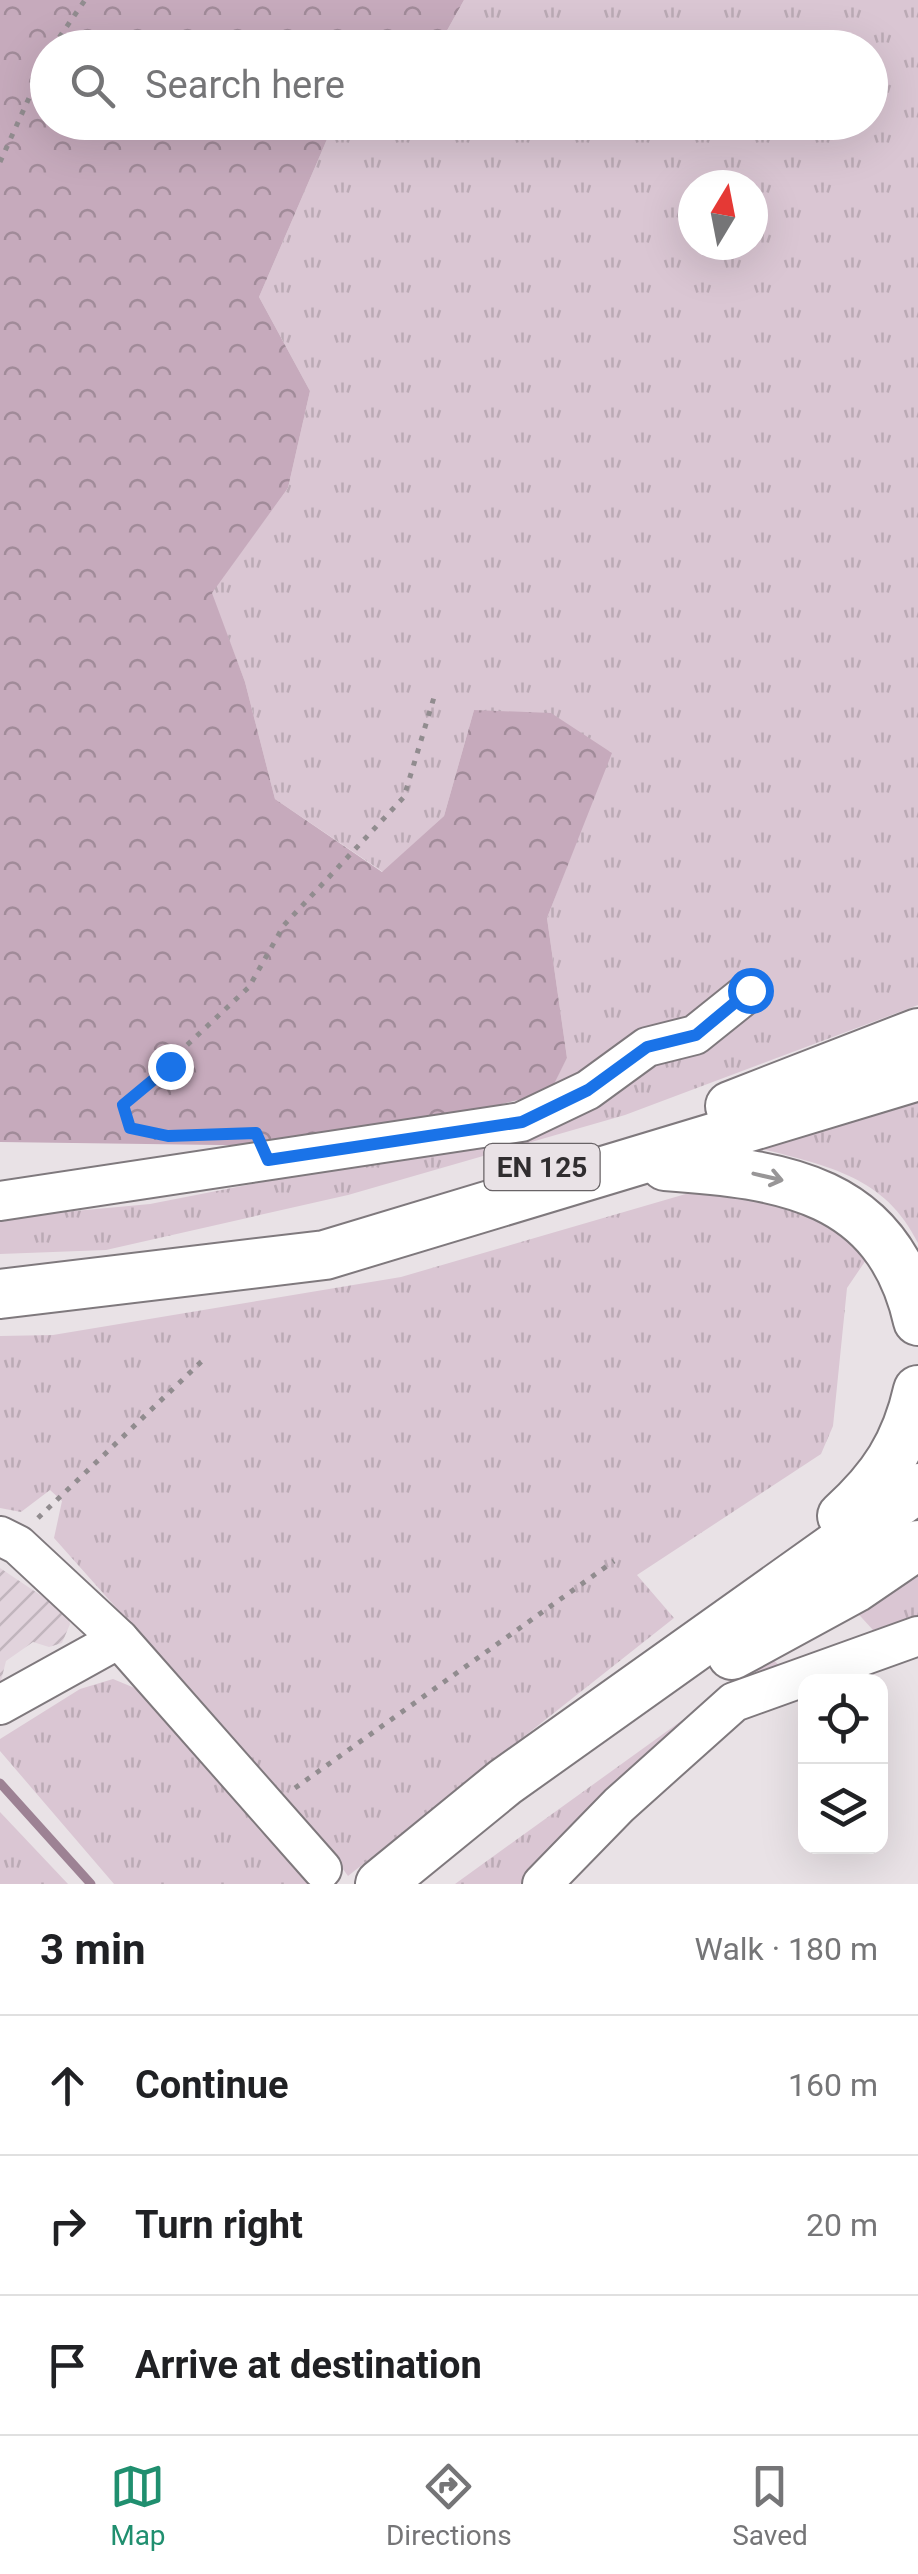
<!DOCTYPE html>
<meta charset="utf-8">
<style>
:root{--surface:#fff;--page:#f2f2f2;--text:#202124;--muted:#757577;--line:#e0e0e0;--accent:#208f6f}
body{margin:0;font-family:Roboto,sans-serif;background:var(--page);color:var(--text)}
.controls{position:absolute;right:30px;bottom:30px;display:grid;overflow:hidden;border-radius:20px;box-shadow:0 10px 40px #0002}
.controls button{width:90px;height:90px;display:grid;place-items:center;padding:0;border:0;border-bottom:2px solid var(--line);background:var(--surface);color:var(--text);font:50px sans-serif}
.compass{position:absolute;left:678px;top:170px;width:90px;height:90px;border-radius:50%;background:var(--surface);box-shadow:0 10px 40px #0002;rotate:10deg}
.stop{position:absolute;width:30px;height:30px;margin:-22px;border:8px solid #1a73e8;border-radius:50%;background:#fff}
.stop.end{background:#1a73e8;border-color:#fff;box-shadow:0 2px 10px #0008}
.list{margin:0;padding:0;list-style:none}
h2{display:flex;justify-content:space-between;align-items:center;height:130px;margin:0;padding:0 40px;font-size:42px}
h2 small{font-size:32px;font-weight:400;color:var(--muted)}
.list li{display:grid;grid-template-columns:65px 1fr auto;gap:30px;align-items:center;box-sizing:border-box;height:140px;padding:0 40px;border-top:2px solid var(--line)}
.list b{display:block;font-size:38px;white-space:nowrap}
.list em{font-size:32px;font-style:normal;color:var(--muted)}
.icon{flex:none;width:55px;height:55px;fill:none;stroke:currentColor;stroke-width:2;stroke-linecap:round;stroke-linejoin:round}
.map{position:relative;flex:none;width:918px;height:1884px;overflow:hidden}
.search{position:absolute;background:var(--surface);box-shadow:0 10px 40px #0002;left:30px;right:30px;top:30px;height:110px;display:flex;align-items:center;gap:25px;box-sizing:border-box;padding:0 35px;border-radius:55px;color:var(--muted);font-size:38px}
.sheet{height:550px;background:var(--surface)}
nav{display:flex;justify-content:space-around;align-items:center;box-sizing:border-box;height:140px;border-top:2px solid var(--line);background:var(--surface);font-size:28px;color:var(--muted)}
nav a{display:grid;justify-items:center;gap:5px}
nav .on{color:var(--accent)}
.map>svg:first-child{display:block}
</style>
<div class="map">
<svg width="918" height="1884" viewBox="0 0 918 1884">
<defs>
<pattern id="industrial-furrows" width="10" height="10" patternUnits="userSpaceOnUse" patternTransform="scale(2.5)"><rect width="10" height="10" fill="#e1d3dc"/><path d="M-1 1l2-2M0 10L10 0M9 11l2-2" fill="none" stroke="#c1b5bd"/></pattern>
<pattern id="grass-tufts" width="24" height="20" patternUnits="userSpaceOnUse" patternTransform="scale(2.5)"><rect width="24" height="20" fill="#dac6d3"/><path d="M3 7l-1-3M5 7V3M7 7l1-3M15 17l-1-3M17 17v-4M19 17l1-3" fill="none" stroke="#bbaab5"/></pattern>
<pattern id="forest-crowns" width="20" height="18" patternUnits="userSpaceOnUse" patternTransform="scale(2.5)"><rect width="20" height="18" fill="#c6aabc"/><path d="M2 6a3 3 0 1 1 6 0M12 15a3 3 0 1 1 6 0" fill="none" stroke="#a18b99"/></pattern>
</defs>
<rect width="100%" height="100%" fill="#e9e2e6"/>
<polygon fill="url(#industrial-furrows)" points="0,1568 67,1613 70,1624 62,1643 49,1647 33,1642 6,1661 0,1685"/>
<g fill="url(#grass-tufts)" fill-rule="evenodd">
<path d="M464,0H918V1005L625,1115L348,1195L106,1250L0,1254V1218L150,1204L396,1156L549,1092L567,1058L547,918L611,752L474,710L444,816L383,872L275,799L245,682L211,593L288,488L310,391L259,297L334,123L870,122V48L427,47L440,43ZM693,185H753V245H693Z"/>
<path d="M918,1097V1243C884,1174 825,1166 756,1147Z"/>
<polygon points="720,1184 840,1225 868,1257 847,1288 833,1426 821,1454 637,1575 674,1618 348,1876 316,1832 54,1538 62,1501 50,1490 21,1512 0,1508 0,1336 53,1335 401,1277"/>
<polygon points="918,1564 918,1615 873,1630 851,1606"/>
<polygon points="770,1657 781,1667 708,1712 520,1884 455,1884"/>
<polygon points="113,1679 142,1691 261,1832 287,1849 314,1884 114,1884 0,1751 0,1739 80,1689"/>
<polygon points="0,1812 68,1884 0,1884"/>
</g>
<polygon fill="url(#forest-crowns)" points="0,0 464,0 440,43 427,47 48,48 48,122 334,123 259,297 310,391 288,488 212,593 245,682 275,799 382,872 444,816 474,710 551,713 612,753 547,918 567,1058 550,1092 415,1126 295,1146 0,1142"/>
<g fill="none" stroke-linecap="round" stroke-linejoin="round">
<polyline stroke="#9d8294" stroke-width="9" points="0,1783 91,1884"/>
<g stroke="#7f797d" stroke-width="42">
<g id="minor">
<polyline points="0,1201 521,1122 588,1090 647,1047 695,1035 751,990"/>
<polyline points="0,1536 18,1545 119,1639 322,1869"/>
<polyline points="0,1705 119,1639"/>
<polyline points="542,1884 619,1805 734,1702 918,1636"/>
</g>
</g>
<g stroke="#7f797d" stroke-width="52">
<g id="major">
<polyline points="730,1106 918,1033"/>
<path d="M665,1166C782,1174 888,1188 918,1321"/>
<polyline points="0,1294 325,1255 918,1076"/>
<path d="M842,1516C883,1479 906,1444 918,1390"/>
<polyline points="732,1655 855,1588 918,1545"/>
<polyline points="380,1884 505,1782 918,1488"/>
</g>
</g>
<g stroke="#918c8f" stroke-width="5" stroke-dasharray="5 8" stroke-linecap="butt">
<polyline points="52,48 85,0"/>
<polyline points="0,162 48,56"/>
<polyline points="212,1133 168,1136 130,1128 123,1105 249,987 284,925 404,797 435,694"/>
<polyline points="38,1518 202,1361"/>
<polyline points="295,1788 614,1561"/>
</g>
<use href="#minor" stroke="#fff" stroke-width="38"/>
<use href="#major" stroke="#fff" stroke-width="48"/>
</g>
<defs><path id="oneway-shaft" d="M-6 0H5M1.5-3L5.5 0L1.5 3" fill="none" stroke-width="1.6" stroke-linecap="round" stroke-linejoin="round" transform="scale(2.5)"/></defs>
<use stroke="#989697" href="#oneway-shaft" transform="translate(768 1177) rotate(13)"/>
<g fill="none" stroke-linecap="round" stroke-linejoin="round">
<polyline stroke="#1a73e8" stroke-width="12" points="170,1066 123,1105 130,1128 168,1136 256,1133 268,1160 522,1122 588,1090 647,1047 696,1035 750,990"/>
</g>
<g text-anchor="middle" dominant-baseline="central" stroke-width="9" stroke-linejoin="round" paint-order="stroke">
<rect fill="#e9e2e6" stroke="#686366" stroke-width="2.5" x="484.5" y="1144" width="115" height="46" rx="8"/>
<g font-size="28" font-weight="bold" fill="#302d2f">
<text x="542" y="1167">EN 125</text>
</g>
</g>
</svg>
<div class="controls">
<button><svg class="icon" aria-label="locate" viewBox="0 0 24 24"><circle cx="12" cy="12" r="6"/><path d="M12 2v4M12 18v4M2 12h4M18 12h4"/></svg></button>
<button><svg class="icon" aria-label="layers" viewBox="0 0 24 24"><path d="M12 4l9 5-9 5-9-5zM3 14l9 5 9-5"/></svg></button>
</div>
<svg class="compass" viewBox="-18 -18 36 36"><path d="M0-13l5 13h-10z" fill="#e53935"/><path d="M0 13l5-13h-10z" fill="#757577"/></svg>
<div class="stop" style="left:750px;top:990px"></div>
<div class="stop end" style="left:170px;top:1066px"></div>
<div class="search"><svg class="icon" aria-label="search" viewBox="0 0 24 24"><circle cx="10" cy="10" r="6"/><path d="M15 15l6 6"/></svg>Search here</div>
</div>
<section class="sheet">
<h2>3 min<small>Walk · 180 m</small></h2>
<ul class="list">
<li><svg class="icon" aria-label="ahead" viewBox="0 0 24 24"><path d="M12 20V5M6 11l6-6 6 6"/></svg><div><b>Continue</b></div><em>160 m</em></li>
<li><svg class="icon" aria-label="right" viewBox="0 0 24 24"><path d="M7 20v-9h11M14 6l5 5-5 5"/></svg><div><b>Turn right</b></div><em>20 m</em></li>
<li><svg class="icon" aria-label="arrive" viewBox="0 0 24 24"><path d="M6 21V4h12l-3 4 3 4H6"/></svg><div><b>Arrive at destination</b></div></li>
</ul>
</section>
<nav>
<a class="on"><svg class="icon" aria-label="map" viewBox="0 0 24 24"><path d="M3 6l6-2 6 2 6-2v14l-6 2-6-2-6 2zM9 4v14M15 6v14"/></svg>Map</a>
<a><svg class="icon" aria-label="directions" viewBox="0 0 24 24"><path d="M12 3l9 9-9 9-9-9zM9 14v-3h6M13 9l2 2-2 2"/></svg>Directions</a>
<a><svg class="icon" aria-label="saved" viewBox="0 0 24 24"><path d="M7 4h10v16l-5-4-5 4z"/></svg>Saved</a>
</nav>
